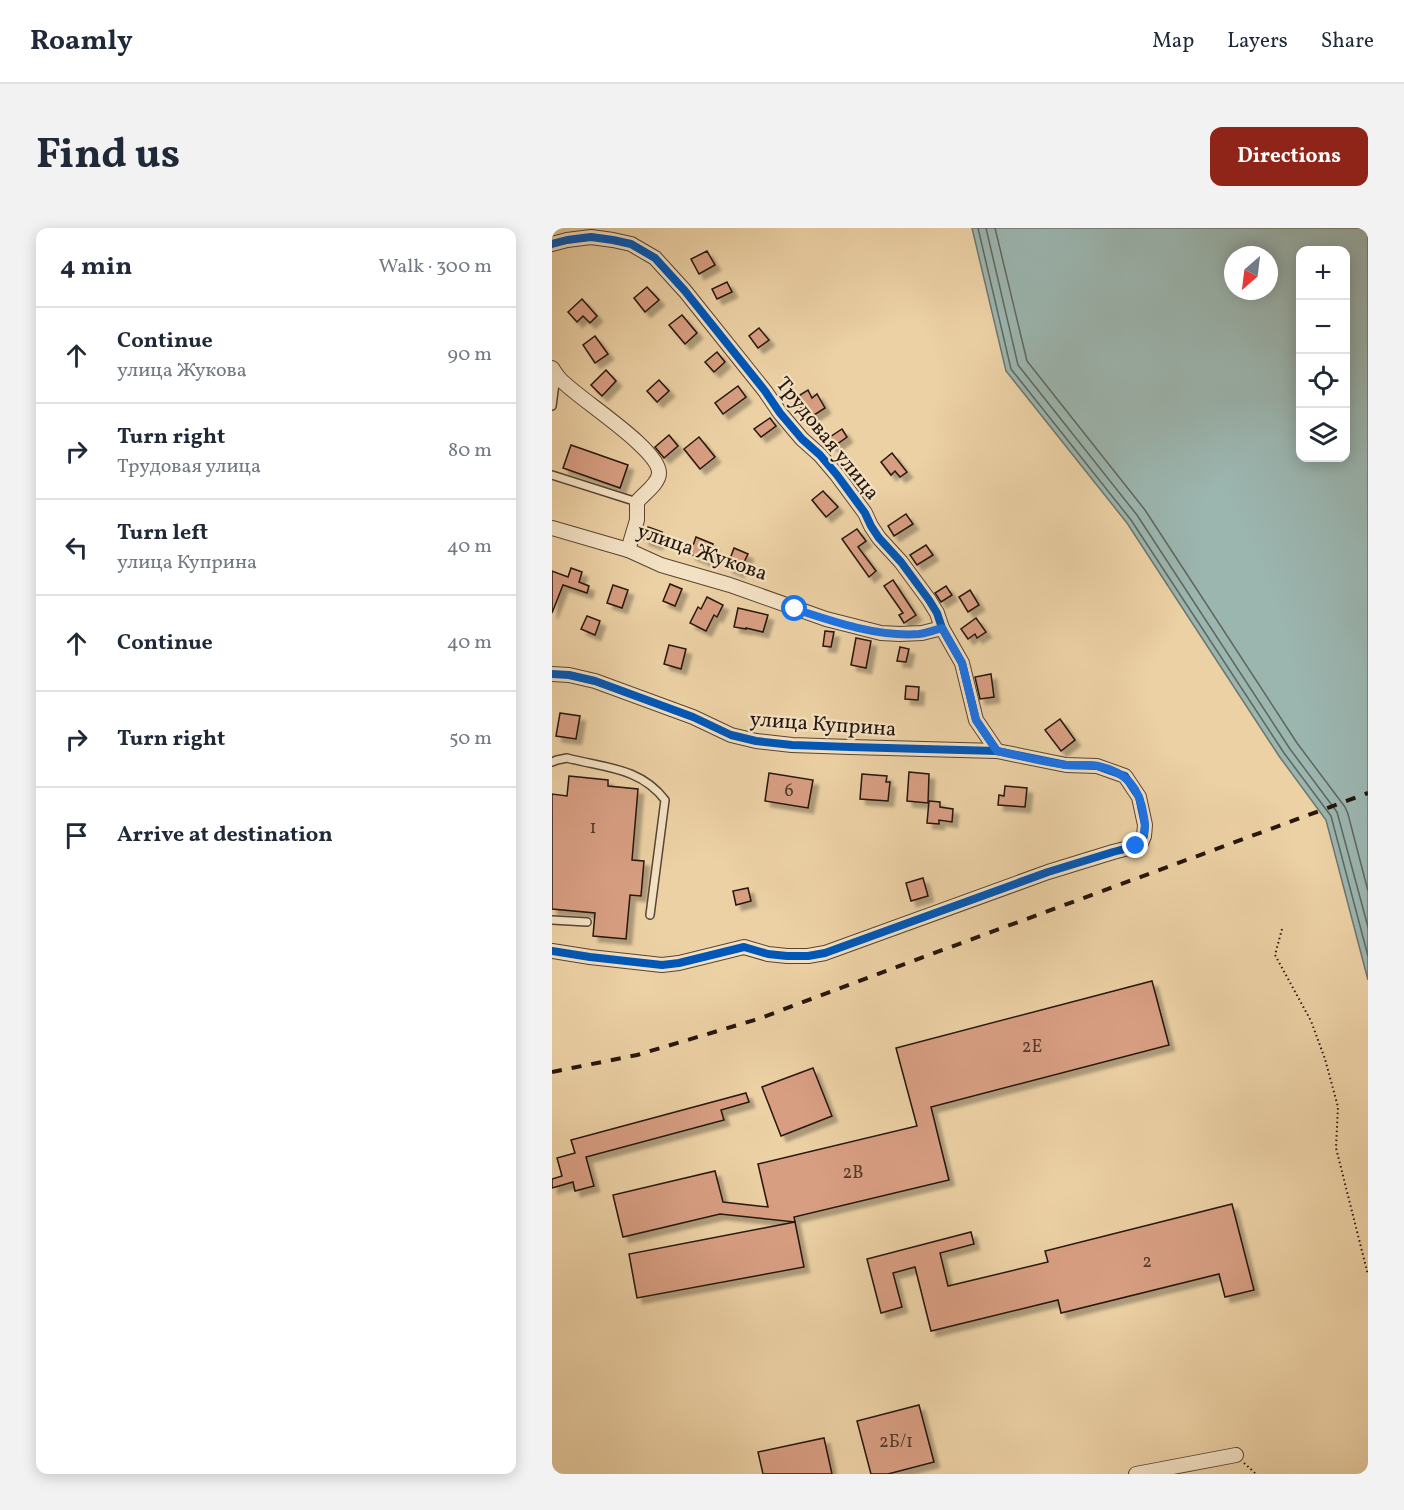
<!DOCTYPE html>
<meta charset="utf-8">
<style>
:root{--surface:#fff;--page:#f2f2f3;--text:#1f2937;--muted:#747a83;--line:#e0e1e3;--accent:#8f2418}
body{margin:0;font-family:Vollkorn,serif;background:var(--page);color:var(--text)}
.controls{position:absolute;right:18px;top:18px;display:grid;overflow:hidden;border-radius:12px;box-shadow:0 3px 15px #0003}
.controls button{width:54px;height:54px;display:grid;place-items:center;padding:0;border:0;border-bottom:2px solid var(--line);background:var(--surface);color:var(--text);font:30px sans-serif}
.compass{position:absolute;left:672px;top:18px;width:54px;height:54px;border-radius:50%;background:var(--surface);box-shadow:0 3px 15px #0003;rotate:208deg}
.stop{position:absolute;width:18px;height:18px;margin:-14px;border:4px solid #1a73e8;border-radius:50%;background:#fff}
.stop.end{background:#1a73e8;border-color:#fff;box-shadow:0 2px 6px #0008}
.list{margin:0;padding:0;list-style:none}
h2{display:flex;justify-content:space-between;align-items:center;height:78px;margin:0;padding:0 24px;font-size:26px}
h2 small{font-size:20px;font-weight:400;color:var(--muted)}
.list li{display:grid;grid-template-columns:39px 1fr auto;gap:18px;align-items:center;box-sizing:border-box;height:96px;padding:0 24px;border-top:2px solid var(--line)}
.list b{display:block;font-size:22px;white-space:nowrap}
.list p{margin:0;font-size:20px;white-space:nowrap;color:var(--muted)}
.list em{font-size:20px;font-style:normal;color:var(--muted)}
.icon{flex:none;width:33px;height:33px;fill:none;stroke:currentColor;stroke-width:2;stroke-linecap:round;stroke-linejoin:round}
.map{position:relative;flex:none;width:816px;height:1246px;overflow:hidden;border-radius:12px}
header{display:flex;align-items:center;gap:36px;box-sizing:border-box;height:84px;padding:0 30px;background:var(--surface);border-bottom:2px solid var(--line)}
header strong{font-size:28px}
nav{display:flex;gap:33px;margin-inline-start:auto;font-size:21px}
.intro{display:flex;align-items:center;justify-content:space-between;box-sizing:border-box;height:144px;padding:0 36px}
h1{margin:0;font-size:42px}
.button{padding:15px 27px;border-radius:12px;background:var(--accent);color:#fff;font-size:21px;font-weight:700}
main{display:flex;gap:36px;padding:0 36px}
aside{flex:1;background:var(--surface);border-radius:12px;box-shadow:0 3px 15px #0003}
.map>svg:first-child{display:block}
</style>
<header>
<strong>Roamly</strong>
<nav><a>Map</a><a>Layers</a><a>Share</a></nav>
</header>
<div class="intro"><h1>Find us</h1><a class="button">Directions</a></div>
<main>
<aside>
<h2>4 min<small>Walk · 300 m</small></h2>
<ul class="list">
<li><svg class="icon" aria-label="ahead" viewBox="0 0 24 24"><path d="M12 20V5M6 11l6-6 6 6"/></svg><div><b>Continue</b><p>улица Жукова</p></div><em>90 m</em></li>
<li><svg class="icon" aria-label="right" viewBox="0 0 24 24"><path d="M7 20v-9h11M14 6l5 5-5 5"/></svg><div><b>Turn right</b><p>Трудовая улица</p></div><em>80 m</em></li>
<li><svg class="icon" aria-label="left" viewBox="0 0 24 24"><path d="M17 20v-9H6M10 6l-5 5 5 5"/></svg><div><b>Turn left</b><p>улица Куприна</p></div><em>40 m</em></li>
<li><svg class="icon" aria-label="ahead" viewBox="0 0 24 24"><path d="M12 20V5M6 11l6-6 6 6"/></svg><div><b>Continue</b></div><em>40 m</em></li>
<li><svg class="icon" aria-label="right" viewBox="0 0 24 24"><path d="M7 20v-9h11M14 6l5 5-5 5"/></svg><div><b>Turn right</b></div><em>50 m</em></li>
<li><svg class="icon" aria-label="arrive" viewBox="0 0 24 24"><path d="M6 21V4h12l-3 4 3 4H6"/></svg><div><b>Arrive at destination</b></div></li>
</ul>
</aside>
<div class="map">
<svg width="816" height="1246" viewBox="0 0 816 1246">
<defs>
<filter id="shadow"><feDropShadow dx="5.5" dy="5.5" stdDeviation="1.5" flood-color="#0004"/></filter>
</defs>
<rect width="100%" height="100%" fill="#ecd1a5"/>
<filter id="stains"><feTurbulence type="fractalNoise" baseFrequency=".00333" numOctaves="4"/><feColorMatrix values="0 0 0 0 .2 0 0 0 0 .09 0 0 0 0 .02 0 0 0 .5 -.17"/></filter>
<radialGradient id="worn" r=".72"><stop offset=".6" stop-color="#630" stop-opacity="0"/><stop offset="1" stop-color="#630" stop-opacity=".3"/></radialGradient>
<path fill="#9bb5af" stroke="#6c756e" stroke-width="1.5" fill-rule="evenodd" d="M420,0H816V752L774,592L727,528L575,295L454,143ZM748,22H794V230H748ZM681,27H717V63H681Z"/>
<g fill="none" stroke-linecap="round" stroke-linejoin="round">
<g stroke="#60665e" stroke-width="1.5">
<polyline points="426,0 459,141 579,292 732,525 779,588 816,728"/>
<polyline points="434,0 466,137 585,287 738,521 785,584 816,699"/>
<polyline points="443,0 475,133 593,282 745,515 793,579 796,586 816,663"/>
</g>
</g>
<g fill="#d89e82" stroke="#26160c" stroke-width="1.5" filter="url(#shadow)">
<polygon points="155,23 163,37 147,46 139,31"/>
<polygon points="175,54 180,64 165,71 160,61"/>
<polygon points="95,59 107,72 93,84 82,70"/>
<polygon points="30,71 45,88 38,95 31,88 25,94 16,84"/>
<polygon points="130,87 145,105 133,116 117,97"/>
<polygon points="207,100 217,112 206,120 197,108"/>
<polygon points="43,108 56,126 43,135 31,117"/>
<polygon points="165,124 173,134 162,144 153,134"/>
<polygon points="54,142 64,153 50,168 39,157"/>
<polygon points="107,152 117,163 105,174 95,163"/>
<polygon points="186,158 194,169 171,186 163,175"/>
<polygon points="256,162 260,170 265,166 273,180 256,191 243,170"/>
<polygon points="218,190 224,198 209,209 202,201"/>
<polygon points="290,201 295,209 281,219 275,211"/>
<polygon points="117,207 126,218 112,230 103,219"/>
<polygon points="147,209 163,229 148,241 132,221"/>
<polygon points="19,217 76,237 68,260 11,240"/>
<polygon points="340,225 355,244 348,249 343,243 339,247 329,234"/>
<polygon points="271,263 286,279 274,289 260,272"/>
<polygon points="354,286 361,296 342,308 336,298"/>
<polygon points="96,299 110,304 105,316 91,311"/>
<polygon points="305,301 314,313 306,319 324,343 317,349 290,311"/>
<polygon points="144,309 161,316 155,333 138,326"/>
<polygon points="374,317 381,327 365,337 358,327"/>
<polygon points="182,320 196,326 187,344 175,339"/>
<polygon points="19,340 30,344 27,354 37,358 35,365 11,357 0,385 0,343 16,349"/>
<polygon points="341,352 364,387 352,395 347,387 351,385 332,358"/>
<polygon points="118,356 130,361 123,378 111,373"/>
<polygon points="61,357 76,362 70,380 55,375"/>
<polygon points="394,358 400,367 389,374 383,365"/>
<polygon points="418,362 427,377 416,384 407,369"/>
<polygon points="155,369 171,377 165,389 162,387 154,403 138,395 146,379 149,381"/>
<polygon points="186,380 216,387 211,404 194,400 194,401 182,399"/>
<polygon points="35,388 48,393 43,407 29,401"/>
<polygon points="424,390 434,404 425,410 423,406 416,411 409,401"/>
<polygon points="273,403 282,404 279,419 271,418"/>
<polygon points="304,410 319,413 314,440 299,437"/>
<polygon points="117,417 134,421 129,441 112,436"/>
<polygon points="348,419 357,421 354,434 345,433"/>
<polygon points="439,446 442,469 428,471 423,449"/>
<polygon points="354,458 367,459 366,472 353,471"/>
<polygon points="8,485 28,488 24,511 4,508"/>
<polygon points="508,491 523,512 509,523 493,502"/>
<polygon points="357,544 377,546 376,575 355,573"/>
<polygon points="217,545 261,552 256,580 213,573"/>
<polygon points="310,546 335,548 334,554 338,554 336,573 308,571"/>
<polygon points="17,548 56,552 56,558 86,561 80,632 92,633 89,668 78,667 74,711 41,708 43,685 0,681 0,566 15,568"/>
<polygon points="453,558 475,560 473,579 446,577 447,567 452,568"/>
<polygon points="377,573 388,574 388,579 401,581 400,594 387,592 387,596 375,595"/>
<polygon points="371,650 376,668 359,673 354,655"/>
<polygon points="196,660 199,673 184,677 181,663"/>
<polygon points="600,753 617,817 379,879 397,952 242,989 243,994 168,986 71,1009 61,967 163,943 171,974 216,979 206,936 365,898 344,820"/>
<polygon points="261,840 280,888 229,908 210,859"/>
<polygon points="194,865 197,874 169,882 172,892 34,929 42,958 23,963 21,954 0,960 0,951 10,948 5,930 23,925 19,912"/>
<polygon points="680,976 702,1062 673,1069 667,1046 509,1085 506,1072 379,1103 363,1039 341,1045 350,1079 329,1085 315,1031 419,1004 422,1016 388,1025 396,1058 496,1034 493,1023"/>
<polygon points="243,994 252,1039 85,1070 77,1026"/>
<polygon points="367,1177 382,1234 336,1246 319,1246 305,1193"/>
<polygon points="272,1210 280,1246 211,1246 206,1224"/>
</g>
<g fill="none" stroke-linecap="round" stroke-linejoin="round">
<g stroke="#584532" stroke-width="10">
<g id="service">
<polyline points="0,178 4,148"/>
<polyline points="0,247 85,274"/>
<path d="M0,534L5,532L15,530C52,540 88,539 113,572L98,687"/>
<polyline points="0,692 35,694"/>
</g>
</g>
<g stroke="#584532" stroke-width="16">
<g id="minor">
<polyline points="0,16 15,12 39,9 61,12 79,16 103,30 133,63 213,163 228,185 250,211 268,227 285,247 313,285 319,298 327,310 349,334 377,372 385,385 390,400 410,435 424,492 445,523"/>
<path d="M0,140C2,143 5,148 8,151C25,170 108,221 107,245C107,256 91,266 85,274V292L76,322"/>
<polyline points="0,300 76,322 109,337 178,357 274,391 329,405 348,406 370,405 390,400"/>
<polyline points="0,446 17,447 43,453 141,489 179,507 204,513 240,517 298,519 445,523 514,537 545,538 573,548 587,569 593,597 592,608 589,615 584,618 561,624 496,644 273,725 256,728 235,728 216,726 192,719 127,735 110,737 38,729 0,723"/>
<polyline points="584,1246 684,1227"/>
</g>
</g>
<g stroke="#26160c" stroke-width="2" stroke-dasharray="1.5 3" stroke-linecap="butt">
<polyline points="730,701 723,727 759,793 773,831 786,879 784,920 816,1047"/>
<polyline points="692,1235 704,1246"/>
</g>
<use href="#service" stroke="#f3e1c4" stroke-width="7"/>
<use href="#minor" stroke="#f3e1c4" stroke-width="14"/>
<g stroke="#26160c" stroke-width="4" stroke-dasharray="10 10" stroke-linecap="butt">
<polyline points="0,844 85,827 206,791 358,734 816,565"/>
<polyline points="0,1245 3,1246"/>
</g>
<g stroke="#f3e1c4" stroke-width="11">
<g id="cycleway">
<polyline points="0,16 15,12 39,9 61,12 79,16 103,30 133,63 213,163 228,185 250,211 268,227 285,247 313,285 319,298 327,310 349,334 377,372 385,385 390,400 410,435 424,492 445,523"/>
<polyline points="0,446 17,447 43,453 141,489 179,507 204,513 240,517 298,519 445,523 514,537 545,538 573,548 587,569 593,597 592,608 589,615 584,618 561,624 496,644 273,725 256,728 235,728 216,726 192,719 127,735 110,737 38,729 0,723"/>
</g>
</g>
<use href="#cycleway" stroke="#0057b8" stroke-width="8"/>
</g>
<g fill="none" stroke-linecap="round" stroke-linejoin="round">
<path stroke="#1a73e8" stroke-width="8" d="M243,381C282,394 326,409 367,406C375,405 383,402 390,400L410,435L424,492L445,523C468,528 491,534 514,537C524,538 536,536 546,538C575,544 588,560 592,589C594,600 593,611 584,618"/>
</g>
<g text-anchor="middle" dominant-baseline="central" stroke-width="4.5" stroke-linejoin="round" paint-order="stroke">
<g font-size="18" fill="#52382a">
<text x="237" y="563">6</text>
<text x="41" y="600">1</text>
<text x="480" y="819">2Е</text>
<text x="301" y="945">2В</text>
<text x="595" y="1034">2</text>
<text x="344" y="1214">2Б/1</text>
</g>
<g font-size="21" fill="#26160c" stroke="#f3e1c4">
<text transform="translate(275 211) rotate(51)">Трудовая улица</text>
<text transform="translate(150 325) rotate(19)">улица Жукова</text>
<text transform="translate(271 497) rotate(4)">улица Куприна</text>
</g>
</g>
<rect width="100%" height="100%" filter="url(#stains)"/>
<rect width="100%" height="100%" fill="url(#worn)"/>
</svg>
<div class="controls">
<button>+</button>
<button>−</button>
<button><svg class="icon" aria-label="locate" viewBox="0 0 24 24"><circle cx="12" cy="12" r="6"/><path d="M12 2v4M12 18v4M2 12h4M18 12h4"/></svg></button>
<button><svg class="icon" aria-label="layers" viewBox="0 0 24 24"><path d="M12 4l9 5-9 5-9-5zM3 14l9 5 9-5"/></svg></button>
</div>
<svg class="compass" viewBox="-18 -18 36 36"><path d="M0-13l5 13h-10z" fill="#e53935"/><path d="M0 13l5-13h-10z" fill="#747a83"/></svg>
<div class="stop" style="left:243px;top:381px"></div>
<div class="stop end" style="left:584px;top:618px"></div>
</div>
</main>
